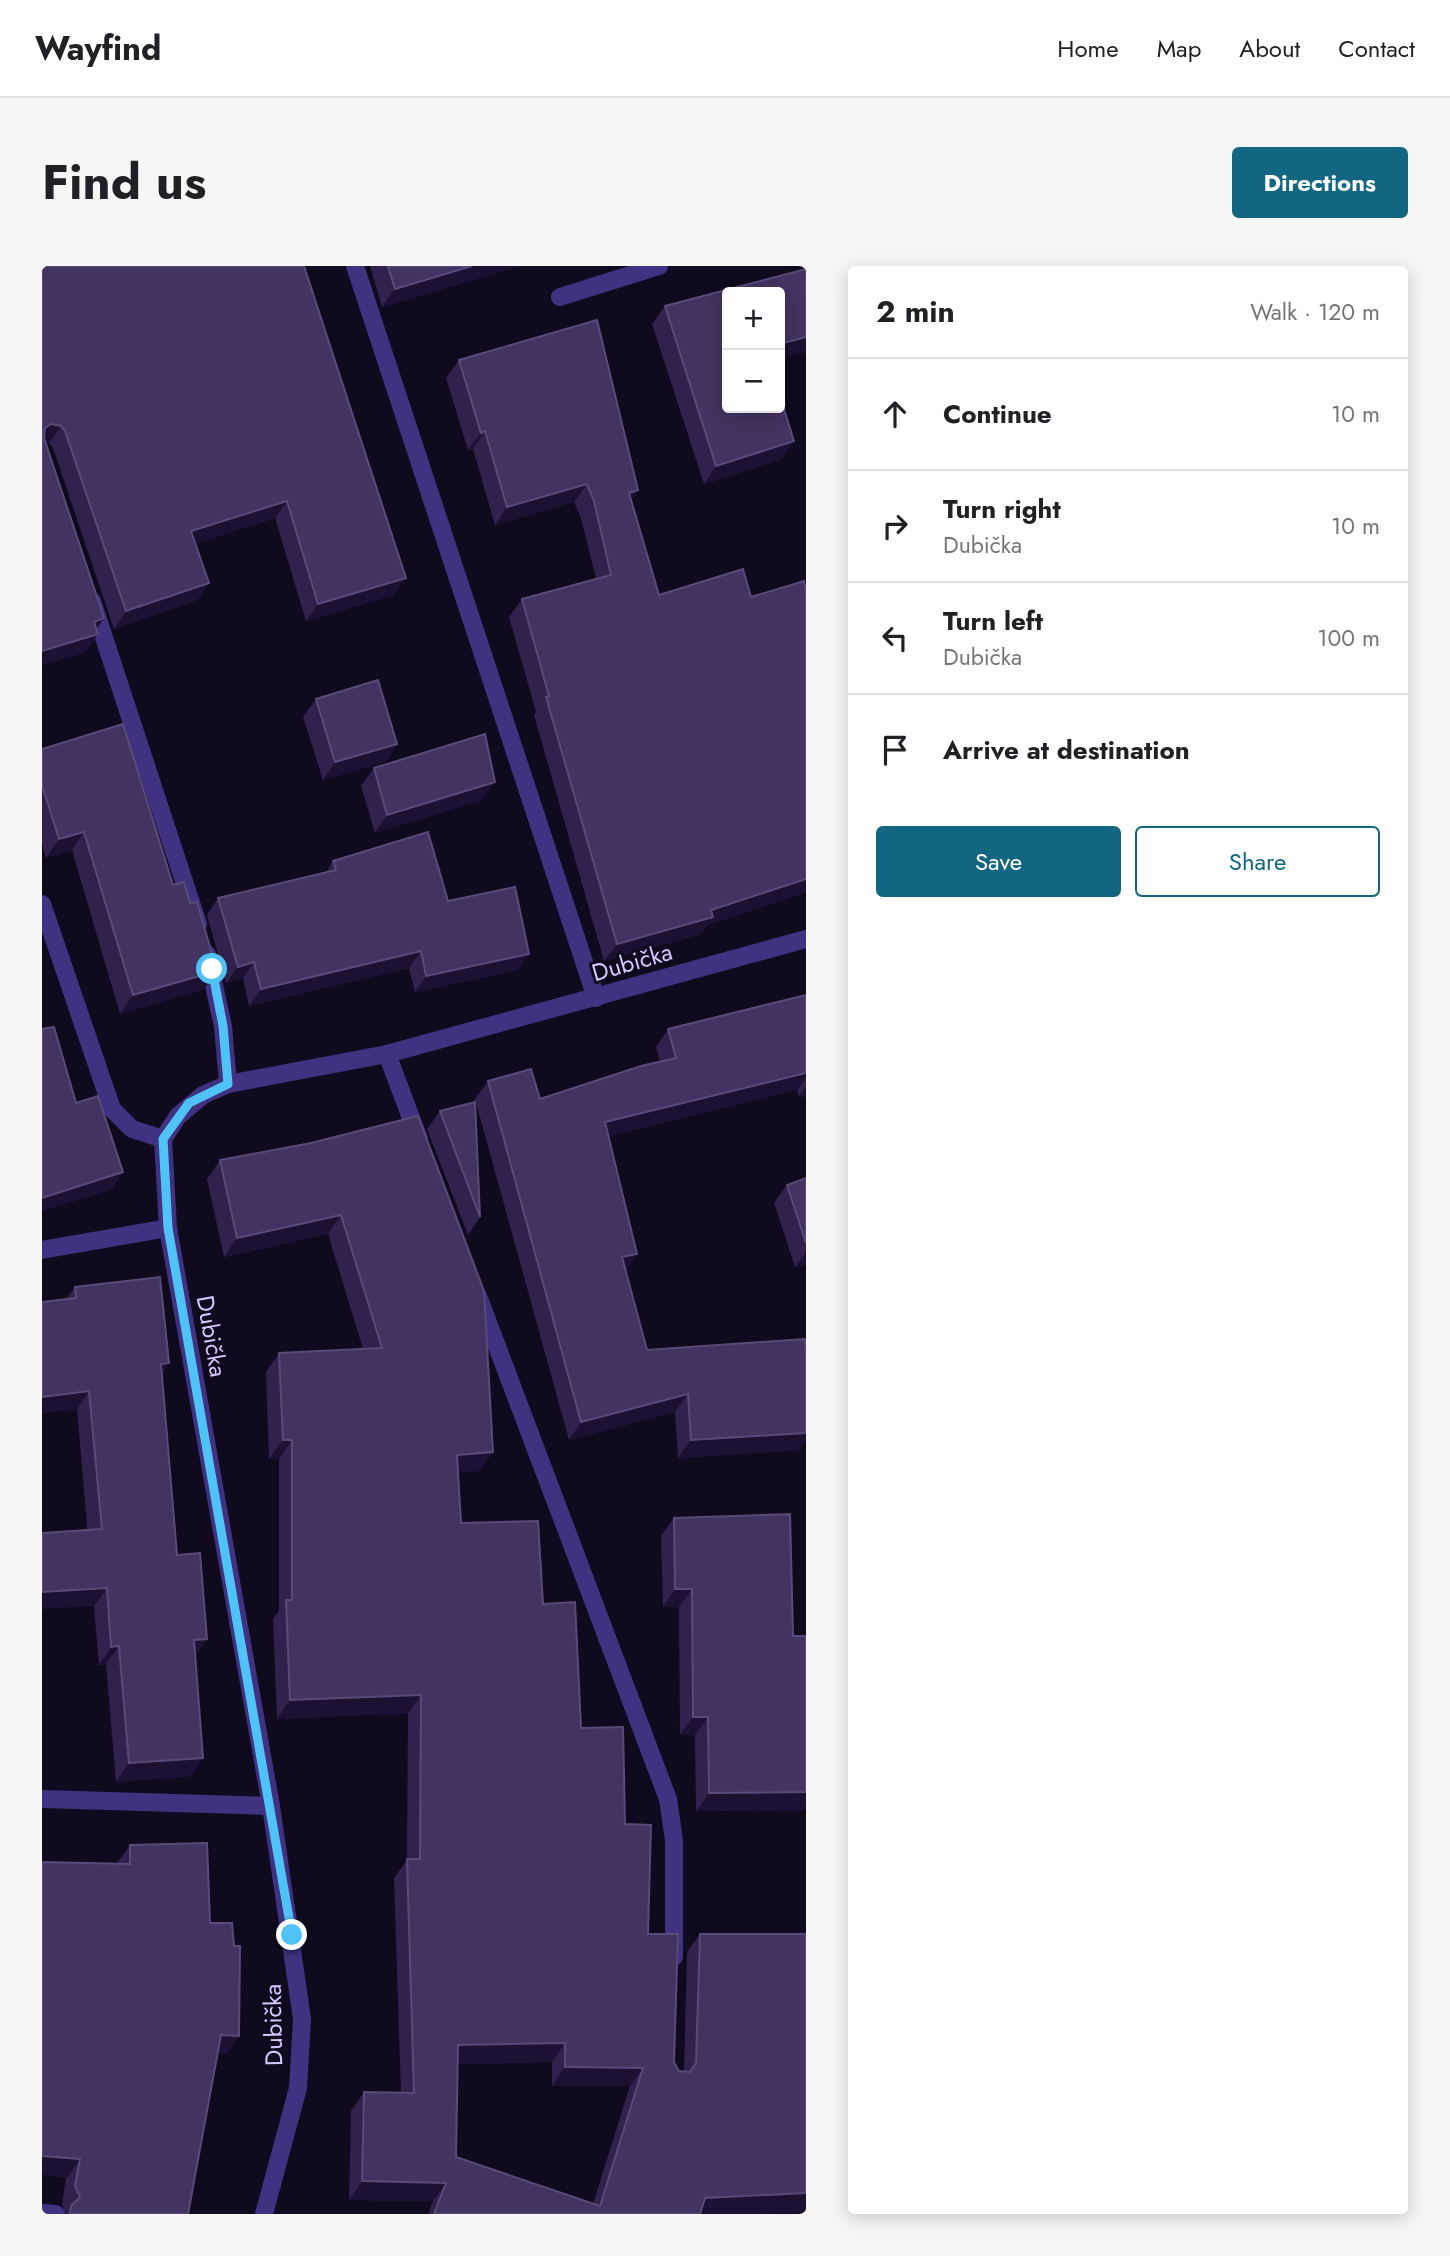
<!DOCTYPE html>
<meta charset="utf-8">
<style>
:root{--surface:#fff;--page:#f6f6f6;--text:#202124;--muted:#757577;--line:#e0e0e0;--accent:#126681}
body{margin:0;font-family:Jost,sans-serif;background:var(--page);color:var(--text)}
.controls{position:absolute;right:21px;top:21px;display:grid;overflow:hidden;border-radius:7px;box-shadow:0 4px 18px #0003}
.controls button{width:63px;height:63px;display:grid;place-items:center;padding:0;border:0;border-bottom:2px solid var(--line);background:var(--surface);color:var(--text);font:35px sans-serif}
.stop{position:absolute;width:21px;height:21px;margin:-16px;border:5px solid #4fc3f7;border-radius:50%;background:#fff}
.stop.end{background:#4fc3f7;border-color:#fff;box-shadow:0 2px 7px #0008}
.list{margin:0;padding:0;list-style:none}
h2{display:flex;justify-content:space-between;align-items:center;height:91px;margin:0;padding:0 28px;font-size:30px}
h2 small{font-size:23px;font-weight:400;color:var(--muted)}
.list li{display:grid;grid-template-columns:46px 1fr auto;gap:21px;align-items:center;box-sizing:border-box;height:112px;padding:0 28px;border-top:2px solid var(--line)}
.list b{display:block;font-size:26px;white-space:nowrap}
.list p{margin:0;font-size:23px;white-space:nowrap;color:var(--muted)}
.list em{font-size:23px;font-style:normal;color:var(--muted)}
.actions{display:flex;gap:14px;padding:21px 28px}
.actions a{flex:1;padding:16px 0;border:2px solid var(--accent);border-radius:7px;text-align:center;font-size:24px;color:var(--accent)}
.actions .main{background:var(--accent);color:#fff}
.icon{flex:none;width:38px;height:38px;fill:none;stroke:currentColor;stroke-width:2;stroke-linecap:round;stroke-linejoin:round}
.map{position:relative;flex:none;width:764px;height:1948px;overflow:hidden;border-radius:7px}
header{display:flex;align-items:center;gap:42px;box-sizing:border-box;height:98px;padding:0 35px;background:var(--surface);border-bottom:2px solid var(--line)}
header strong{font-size:33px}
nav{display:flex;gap:38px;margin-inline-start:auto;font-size:24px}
.intro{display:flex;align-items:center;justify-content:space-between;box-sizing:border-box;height:168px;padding:0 42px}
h1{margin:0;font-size:49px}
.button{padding:18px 32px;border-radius:7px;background:var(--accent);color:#fff;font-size:24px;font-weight:700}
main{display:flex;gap:42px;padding:0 42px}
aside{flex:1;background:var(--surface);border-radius:7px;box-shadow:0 4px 18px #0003}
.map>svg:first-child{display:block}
</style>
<header>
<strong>Wayfind</strong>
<nav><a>Home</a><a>Map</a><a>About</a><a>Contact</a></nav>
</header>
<div class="intro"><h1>Find us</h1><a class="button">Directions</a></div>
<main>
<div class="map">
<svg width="764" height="1948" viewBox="0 0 764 1948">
<rect width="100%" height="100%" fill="#100a1e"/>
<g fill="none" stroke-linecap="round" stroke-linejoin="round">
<g stroke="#403280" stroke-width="18">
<polyline points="313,0 554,732"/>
<polyline points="518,31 617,0"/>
<polyline points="50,335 156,658"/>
<polyline points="0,638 70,843 90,863 121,873"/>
<polyline points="165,688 181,760 186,818"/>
<polyline points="345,788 377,873"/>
<polyline points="0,984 126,962"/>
<polyline points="436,1030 626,1533 632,1574 632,1691"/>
<polyline points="0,1533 229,1540"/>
<polyline points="0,1947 14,1948"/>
<polyline points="222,1948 256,1822 260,1753 229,1540 126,962 121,873 136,850 161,829 186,818 345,788 764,673"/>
</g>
</g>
<g fill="#30224d" fill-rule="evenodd">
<polygon points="0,0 352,329 264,355 233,252 154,277 167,317 155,334 72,363 11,182 7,177 3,176 62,352 55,363 44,386 0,399"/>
<polygon points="328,0 478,0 340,41"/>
<polygon points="764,3 764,86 738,92 685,26 740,193 662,218 610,58 623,40"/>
<polygon points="417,94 596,224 589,234 617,329 709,331 764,324 764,626 665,659 659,668 562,695 492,449 494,446 467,351 480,333 554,313 539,252 532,236 453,259 431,183 426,184 404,112"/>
<polygon points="274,433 355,478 343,496 281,514 261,451"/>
<polygon points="0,483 148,637 162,723 78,748 30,584 4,592 0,578"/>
<polygon points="332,502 440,534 333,567 319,520"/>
<polygon points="291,595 406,635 476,704 373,726 367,702 207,740 201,712 184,717 165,649 176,632 284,607"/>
<polygon points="764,729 764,830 757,831 755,824 566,870 595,988 584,1004 605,1084 757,1184 636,1192 633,1146 527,1174 433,833 446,815 498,833 618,795 614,781 626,763"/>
<polygon points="398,845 438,951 426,969 385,863"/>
<path d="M269,877L451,1186L437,1205L416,1206L419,1257L501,1338L539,1462L583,1558L632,1796L637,1805L642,1806L645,1686L658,1668H764V1946L716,1948H386L391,1935L307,1934L309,1845L322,1826L359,1827L352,1612L365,1594L366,1447L235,1453L231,1353L237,1345V1193H227L224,1106L237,1087L321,1083L286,968L182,991L165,913L178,894ZM510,1796V1820H588L551,1938L414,1891L416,1798Z"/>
<polygon points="764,912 764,998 753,1001 732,937 745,919"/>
<polygon points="33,1021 127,1097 120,1108 135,1289 165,1373 153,1390 149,1510 74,1516 64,1398 57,1399 35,1143 0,1147 0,1036 24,1033"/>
<polygon points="632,1252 751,1370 762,1544 654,1545 653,1469 638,1469 637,1341 621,1341 619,1270"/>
<polygon points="88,1579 168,1657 197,1770 184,1788 175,1788 146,1948 24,1948 20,1938 75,1597"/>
</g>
<g fill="#1c1132">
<polygon points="430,0 478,0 340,41 353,23"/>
<polygon points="764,71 764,86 738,92 738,78"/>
<polygon points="9,158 19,160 7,177 0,176 3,162"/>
<polygon points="443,165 431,183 426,184 439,167"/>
<polygon points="752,175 740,193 662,218 674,200"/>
<polygon points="545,218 532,236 453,259 465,241"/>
<polygon points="596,224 583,242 587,227"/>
<polygon points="245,235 233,252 137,283 149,265"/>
<polygon points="364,312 352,329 264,355 276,338"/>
<polygon points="167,317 155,334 72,363 84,345"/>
<polygon points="62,352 50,370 56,368 44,386 0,399 0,385 52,356"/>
<polygon points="355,478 343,496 281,514 293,496"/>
<polygon points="453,516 440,534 333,567 345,549"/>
<polygon points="42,566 30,584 4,592 17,573"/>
<polygon points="764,613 764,626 665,659 659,668 562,695 575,678 669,644"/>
<polygon points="379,685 367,702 207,740 219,723"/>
<polygon points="487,688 476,704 373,726 384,710"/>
<polygon points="212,696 201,712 184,717 196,701"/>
<polygon points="175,705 162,723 78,748 91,729"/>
<polygon points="764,807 764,812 755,824 550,874 563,856"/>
<polygon points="764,821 764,830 757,831"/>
<polygon points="81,906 69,924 0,945 0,932"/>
<polygon points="299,949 286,968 182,991 195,972"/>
<polygon points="764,986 764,998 753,1001"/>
<polygon points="595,988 583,1006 580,991"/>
<polygon points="127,1097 114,1115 119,1098"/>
<polygon points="47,1125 35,1143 0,1147 0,1131"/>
<polygon points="646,1128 633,1146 527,1174 539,1156"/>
<polygon points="764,1167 764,1174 757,1184 636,1192 649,1174"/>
<polygon points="241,1174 250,1174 237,1193 227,1193"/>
<polygon points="451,1186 437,1205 402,1207 415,1189"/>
<polygon points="65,1322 52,1340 0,1343 0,1326"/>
<polygon points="633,1323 650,1323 637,1341 621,1341"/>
<polygon points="165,1373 152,1391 152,1374"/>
<polygon points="77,1380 64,1398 57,1399 69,1381"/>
<polygon points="379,1429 366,1447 235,1453 248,1434"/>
<polygon points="651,1451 666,1451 653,1469 638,1469"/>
<polygon points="161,1492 149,1510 74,1516 87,1497"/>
<polygon points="764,1526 764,1541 762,1544 654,1545 667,1527"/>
<polygon points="179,1769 197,1770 184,1788 166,1788"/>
<polygon points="523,1777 510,1796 403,1798 416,1779"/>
<polygon points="523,1801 601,1802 588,1820 510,1820"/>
<polygon points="0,1890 38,1893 25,1912 0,1909"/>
<polygon points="320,1915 404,1917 391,1935 307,1934"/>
<polygon points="764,1927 764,1946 716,1948 652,1948 663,1932"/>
</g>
<g fill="#423360" stroke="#594b79" stroke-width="2" fill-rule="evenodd">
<polygon points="0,0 262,0 364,312 276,338 245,235 149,265 167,317 84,345 23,165 19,160 9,158 3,162 2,172 62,352 52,356 56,368 0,385"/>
<polygon points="346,0 430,0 353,23"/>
<polygon points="764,3 764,71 738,78 738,26 685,26 685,142 738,142 738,130 752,175 674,200 623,40"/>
<polygon points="555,54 596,224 587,227 617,329 701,303 709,331 762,315 764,324 764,613 669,644 671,651 575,678 504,431 507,430 480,333 569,309 552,235 545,218 465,241 443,165 439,167 417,94"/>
<polygon points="336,414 355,478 293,496 274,433"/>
<polygon points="81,458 131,619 142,616 148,637 155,636 175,705 91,729 42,566 17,573 0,519 0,483"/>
<polygon points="443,468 453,516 345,549 332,502"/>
<polygon points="386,566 406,635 473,621 487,688 384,710 379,685 219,723 212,696 196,701 176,632 294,604 291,595"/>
<polygon points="764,729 764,807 563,856 595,988 580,991 605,1084 763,1073 764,1091 764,1167 649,1174 646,1128 539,1156 446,815 489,803 498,833 599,800 634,792 626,763"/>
<polygon points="12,761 34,837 56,830 81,906 0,932 0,763"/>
<polygon points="433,836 438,951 398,845"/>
<path d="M376,850L442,1025L451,1186L415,1189L419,1257L496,1255L501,1338L533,1336L539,1462L581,1461L583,1558L609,1559L606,1668H636L632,1796L637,1805L648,1806L654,1797L658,1668H764V1927L663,1932L658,1948H392L404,1917L320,1915L322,1826L372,1827L365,1593H378L379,1429L248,1434L244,1334H250V1174H241L237,1087L340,1082L299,949L195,972L178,894L269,877ZM523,1777V1801L601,1802L558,1940L414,1891L416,1779Z"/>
<polygon points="764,912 764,977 745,919"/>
<polygon points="118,1011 127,1097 119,1098 135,1289 158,1287 165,1373 152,1374 161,1492 87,1497 77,1380 69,1381 65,1322 0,1326 0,1267 60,1263 47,1125 0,1131 0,1036 34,1032 33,1021"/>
<polygon points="748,1248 751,1370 764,1370 764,1526 667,1527 666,1451 651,1451 650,1323 633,1323 632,1252"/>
<polygon points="165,1577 168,1657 190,1657 192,1680 198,1680 197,1770 179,1769 146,1948 28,1948 29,1940 38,1931 33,1920 38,1893 0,1890 0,1596 88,1598 88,1579"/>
</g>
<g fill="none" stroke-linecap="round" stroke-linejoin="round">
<polyline stroke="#4fc3f7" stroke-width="9" points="170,703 181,760 186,818 147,837 121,873 126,962 250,1669"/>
</g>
<g text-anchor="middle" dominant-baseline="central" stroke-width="6" stroke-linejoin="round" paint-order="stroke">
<g font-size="24" fill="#d5c8ff" stroke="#100a1e">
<text transform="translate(590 696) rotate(-16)">Dubička</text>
<text transform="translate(170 1070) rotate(80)">Dubička</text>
<text transform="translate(231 1759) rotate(-91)">Dubička</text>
</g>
</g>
</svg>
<div class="controls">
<button>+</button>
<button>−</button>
</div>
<div class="stop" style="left:170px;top:703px"></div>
<div class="stop end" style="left:250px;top:1669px"></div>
</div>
<aside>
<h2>2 min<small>Walk · 120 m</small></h2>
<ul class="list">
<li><svg class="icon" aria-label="ahead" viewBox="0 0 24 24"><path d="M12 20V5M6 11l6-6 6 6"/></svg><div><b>Continue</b></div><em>10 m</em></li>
<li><svg class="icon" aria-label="right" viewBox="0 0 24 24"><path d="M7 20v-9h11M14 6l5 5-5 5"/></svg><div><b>Turn right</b><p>Dubička</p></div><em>10 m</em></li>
<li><svg class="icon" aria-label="left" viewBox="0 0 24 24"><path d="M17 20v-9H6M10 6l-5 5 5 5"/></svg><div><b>Turn left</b><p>Dubička</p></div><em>100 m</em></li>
<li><svg class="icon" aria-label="arrive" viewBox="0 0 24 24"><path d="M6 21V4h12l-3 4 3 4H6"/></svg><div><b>Arrive at destination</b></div></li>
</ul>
<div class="actions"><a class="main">Save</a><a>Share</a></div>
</aside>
</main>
